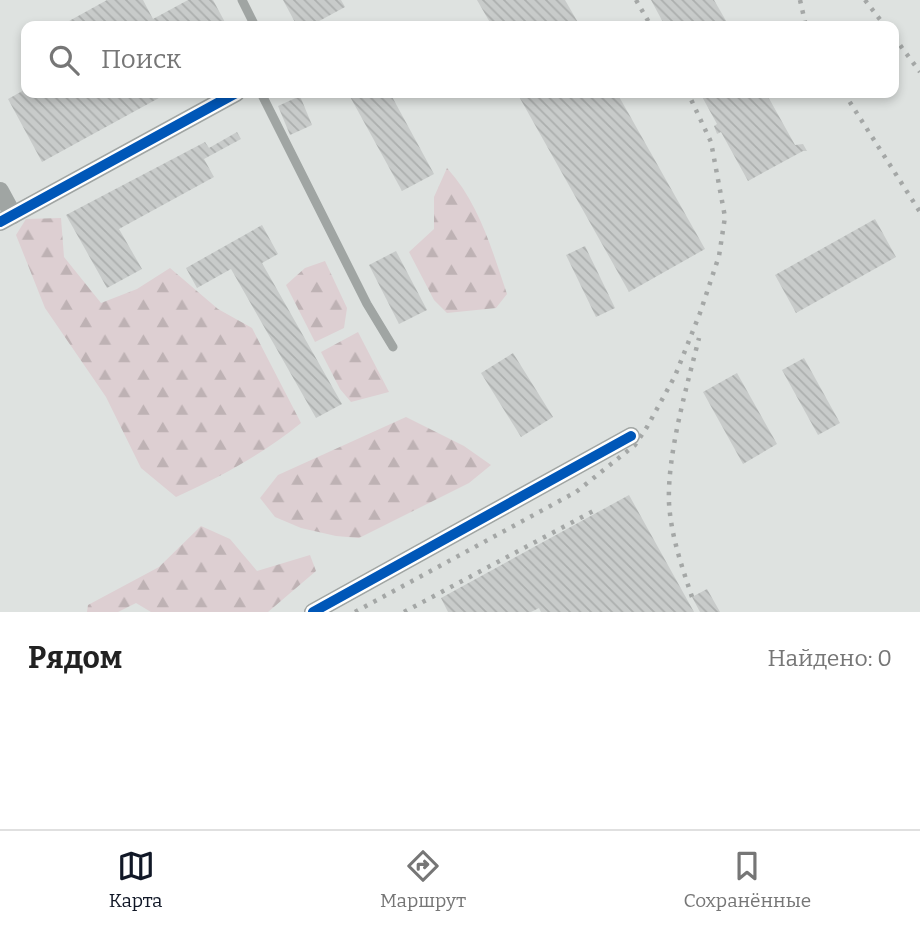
<!DOCTYPE html>
<html lang="ru">
<meta charset="utf-8">
<style>
:root{--surface:#fff;--page:#f6f6f6;--text:#222;--muted:#767676;--line:#e0e0e0;--accent:#111827}
body{margin:0;font-family:Bitter,serif;background:var(--page);color:var(--text)}
.list{margin:0;padding:0;list-style:none}
h2{display:flex;justify-content:space-between;align-items:center;height:91px;margin:0;padding:0 28px;font-size:30px}
h2 small{font-size:23px;font-weight:400;color:var(--muted)}
.icon{flex:none;width:38px;height:38px;fill:none;stroke:currentColor;stroke-width:2;stroke-linecap:round;stroke-linejoin:round}
.map{position:relative;flex:none;width:920px;height:612px;overflow:hidden}
.search{position:absolute;background:var(--surface);box-shadow:0 4px 10px #0003;left:21px;right:21px;top:21px;height:77px;display:flex;align-items:center;gap:18px;box-sizing:border-box;padding:0 24px;border-radius:14px;color:var(--muted);font-size:26px}
.sheet{height:217px;background:var(--surface)}
nav{display:flex;justify-content:space-around;align-items:center;box-sizing:border-box;height:98px;border-top:2px solid var(--line);background:var(--surface);font-size:19px;color:var(--muted)}
nav a{display:grid;justify-items:center;gap:4px}
nav .on{color:var(--accent)}
.map>svg:first-child{display:block}
</style>
<div class="map">
<svg width="920" height="612" viewBox="0 0 920 612">
<defs>
<pattern id="forest-firs" width="22" height="20" patternUnits="userSpaceOnUse" patternTransform="scale(1.75)"><rect width="22" height="20" fill="#ddcfd2"/><path d="M5 1l3.5 6h-7zM16 11l3.5 6h-7z" fill="#beb2b4"/></pattern>
<pattern id="building-back-hatch" width="6" height="6" patternUnits="userSpaceOnUse" patternTransform="scale(1.75)"><rect width="6" height="6" fill="#c8cbca"/><path d="M-1 5l2 2M0 0l6 6M5-1l2 2" fill="none" stroke="#acafae"/></pattern>
</defs>
<rect width="100%" height="100%" fill="#dee2e0"/>
<g fill="url(#forest-firs)">
<path d="M447,168C479,203 492,250 507,294L496,308L447,313L434,300L409,252L434,229V197Z"/>
<path d="M61,218L64,257L101,303L137,289L170,268L218,309L252,328L301,423C261,455 223,476 176,497L141,468L106,397L45,308L16,235L26,219Z"/>
<polygon points="325,261 347,308 344,328 315,342 286,285 305,268"/>
<polygon points="358,332 389,392 351,402 340,389 321,352"/>
<polygon points="406,417 464,446 491,465 469,483 359,538 336,536 301,528 275,517 260,498 278,475"/>
<polygon points="201,526 230,539 257,571 310,555 316,571 268,612 151,612 136,603 118,612 87,612 88,605 159,567"/>
</g>
<g fill="url(#building-back-hatch)">
<polygon points="107,0 143,0 153,19 188,0 213,0 227,26 60,26"/>
<polygon points="283,0 341,0 345,7 310,26 297,26"/>
<polygon points="477,0 565,0 580,26 492,26"/>
<polygon points="651,0 714,0 729,26 665,26"/>
<polygon points="26,89 26,93 168,93 42,162 8,99"/>
<polygon points="348,93 390,93 434,174 402,191"/>
<polygon points="517,93 617,93 705,249 629,292"/>
<polygon points="700,93 766,93 795,145 803,144 807,151 803,151 748,181 721,132 717,134 714,126 717,124"/>
<polygon points="300,96 312,125 290,135 278,106"/>
<polygon points="237,132 241,139 204,159 214,177 119,229 142,269 107,288 66,215 205,142 209,148"/>
<polygon points="875,219 896,257 796,313 775,275"/>
<polygon points="262,225 278,254 262,263 342,404 316,418 231,269 197,288 186,268"/>
<polygon points="585,246 615,308 596,317 566,255"/>
<polygon points="396,251 427,310 399,324 369,265"/>
<polygon points="513,353 553,417 521,437 481,373"/>
<polygon points="804,358 840,423 818,435 782,370"/>
<polygon points="737,373 777,444 743,464 703,392"/>
<polygon points="629,495 694,612 541,612 539,608 531,612 448,612 441,598"/>
<polygon points="707,589 720,612 700,612 692,597"/>
</g>
<g fill="none" stroke-linecap="round" stroke-linejoin="round">
<g stroke="#a0a5a3" stroke-width="9">
<polyline points="242,0 255,26"/>
<polyline points="261,93 367,304 393,347"/>
</g>
<g stroke="#a0a5a3" stroke-width="18">
<polyline points="0,191 13,215"/>
<polyline points="0,222 236,93"/>
<polyline points="313,612 631,436"/>
</g>
<g stroke="#a4a7a6" stroke-width="4.5" stroke-dasharray="3.5 7" stroke-linecap="butt">
<polyline points="636,0 651,26"/>
<polyline points="800,0 806,26"/>
<polyline points="865,0 885,26"/>
<polyline points="894,37 920,72"/>
<polyline points="844,93 920,212"/>
<path d="M692,597C682,567 671,536 669,503C667,454 687,386 699,338"/>
<polyline points="355,612 576,492 635,445 647,427 675,376 700,313 719,256 725,217 711,142 688,93"/>
<polyline points="404,612 597,509"/>
</g>
<g stroke="#fff" stroke-width="15">
<g id="cycleway">
<polyline points="0,222 236,93"/>
<polyline points="313,612 631,436"/>
</g>
</g>
<use href="#cycleway" stroke="#0057b8" stroke-width="10"/>
</g>
</svg>
<div class="search"><svg class="icon" aria-label="search" viewBox="0 0 24 24"><circle cx="10" cy="10" r="6"/><path d="M15 15l6 6"/></svg>Поиск</div>
</div>
<section class="sheet">
<h2>Рядом<small>Найдено: 0</small></h2>
<ul class="list">
</ul>
</section>
<nav>
<a class="on"><svg class="icon" aria-label="map" viewBox="0 0 24 24"><path d="M3 6l6-2 6 2 6-2v14l-6 2-6-2-6 2zM9 4v14M15 6v14"/></svg>Карта</a>
<a><svg class="icon" aria-label="directions" viewBox="0 0 24 24"><path d="M12 3l9 9-9 9-9-9zM9 14v-3h6M13 9l2 2-2 2"/></svg>Маршрут</a>
<a><svg class="icon" aria-label="saved" viewBox="0 0 24 24"><path d="M7 4h10v16l-5-4-5 4z"/></svg>Сохранённые</a>
</nav>
